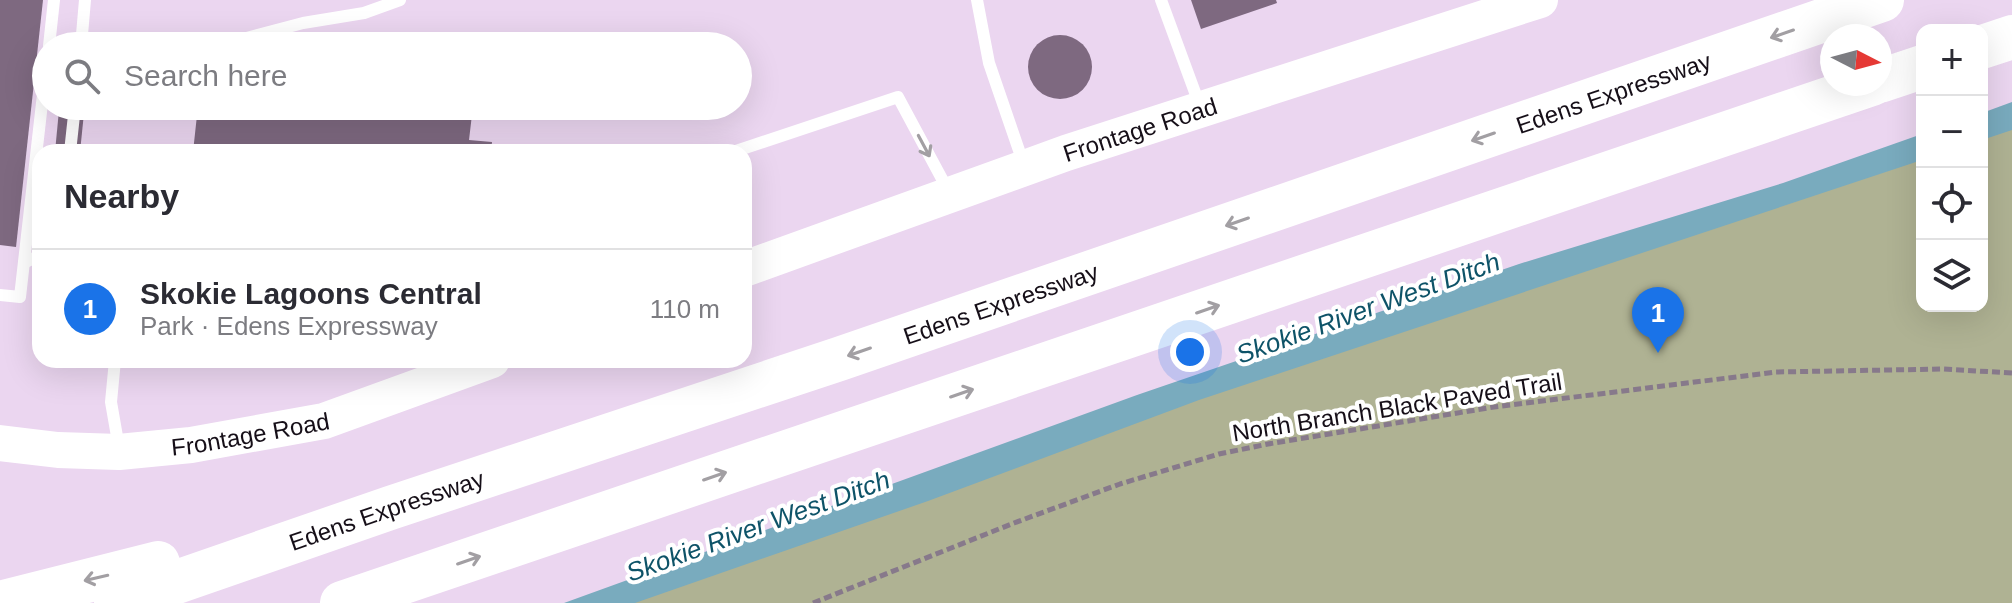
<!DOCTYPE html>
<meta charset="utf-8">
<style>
:root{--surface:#fff;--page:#f7f7f7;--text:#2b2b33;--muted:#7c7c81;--line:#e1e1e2;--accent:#1a73e8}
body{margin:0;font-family:Helvetica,sans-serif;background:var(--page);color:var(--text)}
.controls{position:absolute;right:24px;top:24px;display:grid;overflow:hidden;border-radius:16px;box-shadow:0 8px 32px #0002}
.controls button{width:72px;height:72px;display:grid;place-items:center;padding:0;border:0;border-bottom:2px solid var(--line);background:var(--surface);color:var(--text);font:40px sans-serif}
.compass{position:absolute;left:1820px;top:24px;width:72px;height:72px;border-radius:50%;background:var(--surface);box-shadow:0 8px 32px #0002;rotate:96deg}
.you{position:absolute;left:1190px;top:352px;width:28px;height:28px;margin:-20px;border:6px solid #fff;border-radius:50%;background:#1a73e8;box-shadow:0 0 0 12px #1a73e833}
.badge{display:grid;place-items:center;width:52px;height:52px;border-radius:50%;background:var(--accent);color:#fff;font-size:26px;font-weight:700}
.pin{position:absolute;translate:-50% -66px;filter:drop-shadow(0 2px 4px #0008)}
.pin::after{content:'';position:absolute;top:42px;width:28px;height:24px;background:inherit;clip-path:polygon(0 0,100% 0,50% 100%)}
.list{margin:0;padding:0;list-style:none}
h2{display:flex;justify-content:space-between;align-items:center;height:104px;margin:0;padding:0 32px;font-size:34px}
h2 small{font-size:26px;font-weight:400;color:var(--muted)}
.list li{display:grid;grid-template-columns:52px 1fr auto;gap:24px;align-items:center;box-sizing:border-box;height:120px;padding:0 32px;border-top:2px solid var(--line)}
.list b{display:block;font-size:30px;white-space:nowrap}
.list p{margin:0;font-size:26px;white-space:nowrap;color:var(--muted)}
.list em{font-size:26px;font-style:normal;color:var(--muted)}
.icon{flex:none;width:44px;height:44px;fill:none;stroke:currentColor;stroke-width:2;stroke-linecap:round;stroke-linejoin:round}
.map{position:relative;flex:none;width:2012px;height:603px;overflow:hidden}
.search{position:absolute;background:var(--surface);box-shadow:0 8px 32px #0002;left:32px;top:32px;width:720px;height:88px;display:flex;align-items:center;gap:20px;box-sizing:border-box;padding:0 28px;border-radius:44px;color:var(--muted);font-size:30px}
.panel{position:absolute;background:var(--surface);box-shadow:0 8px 32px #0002;left:32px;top:144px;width:720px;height:224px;border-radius:24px}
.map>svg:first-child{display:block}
</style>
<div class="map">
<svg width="2012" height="603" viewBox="0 0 2012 603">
<rect width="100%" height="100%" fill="#ebd6f0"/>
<polygon fill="#afb293" points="2012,117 2012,603 607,603 1922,149 1922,306 1982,306 1982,128"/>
<g fill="#79abbe">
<polygon points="2012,102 2012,130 1982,140 1982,113"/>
<polygon points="1922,134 1922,160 1199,400 928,501 635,603 564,603 1137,395 1519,264 1783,183"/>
</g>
<g fill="#7e6980">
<polygon points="0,0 43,0 16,247 0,245"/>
<polygon points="1191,0 1276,0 1277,3 1201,29"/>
<circle cx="1060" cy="67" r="32"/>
<polygon points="198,106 473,106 469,140 492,142 491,152 193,152"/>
<polygon points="59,110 84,113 80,152 55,152"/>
</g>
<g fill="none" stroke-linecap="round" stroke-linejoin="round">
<polyline stroke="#87798b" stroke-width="5" stroke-dasharray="8 4" stroke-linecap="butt" points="813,603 1014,523 1120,484 1219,454 1268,444 1494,407 1776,372 1943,369 2012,373"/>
<g stroke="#fff" stroke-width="12">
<polyline points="977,0 989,63 1024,165"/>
<polyline points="1161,0 1200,106"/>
<polyline points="239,40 303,23 364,13 400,0"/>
<polyline points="49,46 54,0"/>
<polyline points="81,46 85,0"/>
<polyline points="70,152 75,106"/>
<polyline points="733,152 898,97 949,192"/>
<polyline points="24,263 40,255"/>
<polyline points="0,295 20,297 46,68"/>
<polyline points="115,360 111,402 119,448"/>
</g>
<g stroke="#fff" stroke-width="36">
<path id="s1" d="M744,269L1066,153L1540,0"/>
<path id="s2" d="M0,443L58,450L119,452L191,445L324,421L492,360"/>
</g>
<g stroke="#fff" stroke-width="44">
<polyline points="1982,47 2012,37"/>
<polyline points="1880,81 1922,67"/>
<polyline points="0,603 158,563"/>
<path id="s3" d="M116,603L390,508L839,359L1882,0"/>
<polyline points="342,603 1872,84"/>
</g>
</g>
<defs><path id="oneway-shaft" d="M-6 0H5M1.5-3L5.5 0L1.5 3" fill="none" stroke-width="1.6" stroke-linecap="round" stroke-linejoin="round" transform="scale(2)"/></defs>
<g stroke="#a29fa3">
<use href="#oneway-shaft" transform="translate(1782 34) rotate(161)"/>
<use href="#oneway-shaft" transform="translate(1483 137) rotate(161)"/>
<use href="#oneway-shaft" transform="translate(924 146) rotate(62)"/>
<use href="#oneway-shaft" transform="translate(1237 222) rotate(161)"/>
<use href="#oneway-shaft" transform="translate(1208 309) rotate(-19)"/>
<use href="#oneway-shaft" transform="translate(859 352) rotate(161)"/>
<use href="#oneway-shaft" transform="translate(962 393) rotate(-19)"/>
<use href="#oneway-shaft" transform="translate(715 476) rotate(-19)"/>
<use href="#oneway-shaft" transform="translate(469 560) rotate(-19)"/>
<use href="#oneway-shaft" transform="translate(96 578) rotate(167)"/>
</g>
<g text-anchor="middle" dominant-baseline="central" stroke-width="8" stroke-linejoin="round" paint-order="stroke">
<g font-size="24" fill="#160f18" stroke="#fff">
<text stroke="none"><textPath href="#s3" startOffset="1582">Edens Expressway</textPath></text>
<text stroke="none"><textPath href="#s1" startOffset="420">Frontage Road</textPath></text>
<text stroke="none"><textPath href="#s3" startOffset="934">Edens Expressway</textPath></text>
<text transform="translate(1397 407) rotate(-9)">North Branch Black Paved Trail</text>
<text stroke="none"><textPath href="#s2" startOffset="252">Frontage Road</textPath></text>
<text stroke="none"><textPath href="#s3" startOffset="286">Edens Expressway</textPath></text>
</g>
<g font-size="26" font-style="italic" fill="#0e5368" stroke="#fff">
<text transform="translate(1368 308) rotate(-20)">Skokie River West Ditch</text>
<text transform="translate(758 526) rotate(-20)">Skokie River West Ditch</text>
</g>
</g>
</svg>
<div class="controls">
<button>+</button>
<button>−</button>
<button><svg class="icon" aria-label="locate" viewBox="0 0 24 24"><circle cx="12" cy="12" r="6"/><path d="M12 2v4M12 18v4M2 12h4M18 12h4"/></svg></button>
<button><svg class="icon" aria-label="layers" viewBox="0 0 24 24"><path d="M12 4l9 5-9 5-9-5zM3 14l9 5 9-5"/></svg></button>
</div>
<svg class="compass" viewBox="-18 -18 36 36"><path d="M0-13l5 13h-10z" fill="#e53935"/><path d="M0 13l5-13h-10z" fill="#7c7c81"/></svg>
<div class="you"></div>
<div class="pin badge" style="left:1658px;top:353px">1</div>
<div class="search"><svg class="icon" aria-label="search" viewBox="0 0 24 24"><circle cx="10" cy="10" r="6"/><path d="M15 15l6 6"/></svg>Search here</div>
<section class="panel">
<h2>Nearby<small></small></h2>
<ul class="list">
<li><span class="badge">1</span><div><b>Skokie Lagoons Central</b><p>Park · Edens Expressway</p></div><em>110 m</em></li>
</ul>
</section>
</div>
